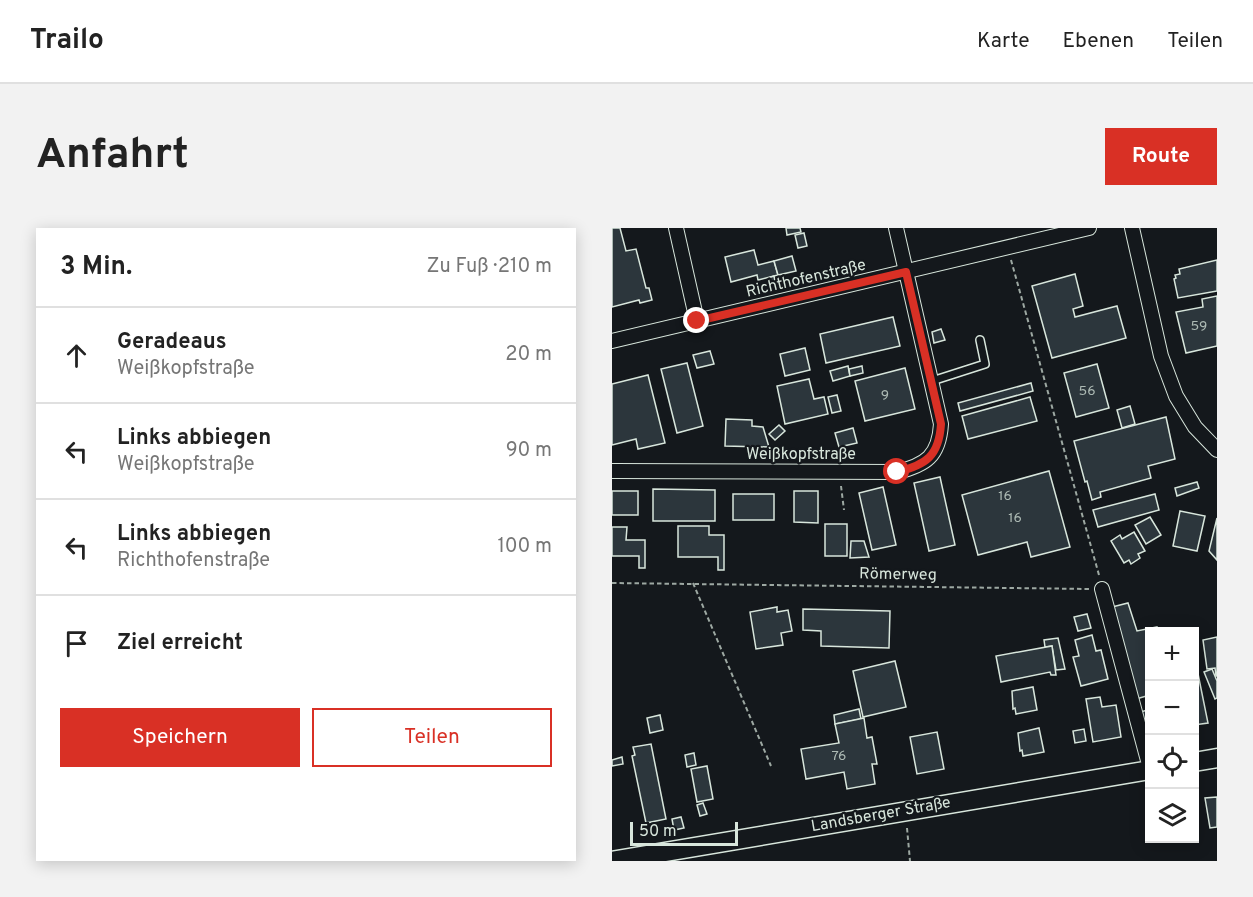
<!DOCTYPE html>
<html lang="de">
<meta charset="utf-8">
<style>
:root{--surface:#fff;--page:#f2f2f2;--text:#222;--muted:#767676;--line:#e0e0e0;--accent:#d93025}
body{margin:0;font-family:Overpass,sans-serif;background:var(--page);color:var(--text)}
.controls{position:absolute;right:18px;bottom:18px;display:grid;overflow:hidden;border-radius:0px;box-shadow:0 3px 15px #0003}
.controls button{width:54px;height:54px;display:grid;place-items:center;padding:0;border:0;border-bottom:2px solid var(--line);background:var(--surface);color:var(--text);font:30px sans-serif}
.scale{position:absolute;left:18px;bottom:15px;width:108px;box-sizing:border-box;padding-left:6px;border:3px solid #d8e6dc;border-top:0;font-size:16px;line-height:21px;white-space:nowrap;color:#d8e6dc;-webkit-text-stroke:4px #14181c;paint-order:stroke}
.stop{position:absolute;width:18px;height:18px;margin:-14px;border:4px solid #d93025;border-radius:50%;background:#fff}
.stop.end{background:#d93025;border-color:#fff;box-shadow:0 2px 6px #0008}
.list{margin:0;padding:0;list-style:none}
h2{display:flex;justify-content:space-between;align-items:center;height:78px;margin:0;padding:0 24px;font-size:26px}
h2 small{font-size:20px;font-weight:400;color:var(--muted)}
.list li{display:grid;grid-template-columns:39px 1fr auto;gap:18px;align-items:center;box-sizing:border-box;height:96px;padding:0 24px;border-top:2px solid var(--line)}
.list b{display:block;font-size:22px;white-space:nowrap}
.list p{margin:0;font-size:20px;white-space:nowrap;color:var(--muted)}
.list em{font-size:20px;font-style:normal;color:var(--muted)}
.actions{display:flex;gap:12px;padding:18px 24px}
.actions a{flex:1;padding:14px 0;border:2px solid var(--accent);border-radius:0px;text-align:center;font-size:21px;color:var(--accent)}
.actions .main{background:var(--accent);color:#fff}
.icon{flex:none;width:33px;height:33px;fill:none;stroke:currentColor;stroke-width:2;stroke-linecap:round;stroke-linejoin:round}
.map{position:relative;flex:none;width:605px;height:633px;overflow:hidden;border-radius:0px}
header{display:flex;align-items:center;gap:36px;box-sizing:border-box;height:84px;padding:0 30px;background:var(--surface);border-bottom:2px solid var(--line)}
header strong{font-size:28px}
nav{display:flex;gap:33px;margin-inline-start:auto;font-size:21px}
.intro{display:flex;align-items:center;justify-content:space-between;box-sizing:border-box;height:144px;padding:0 36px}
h1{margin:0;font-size:42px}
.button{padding:15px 27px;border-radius:0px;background:var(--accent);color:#fff;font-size:21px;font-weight:700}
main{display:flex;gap:36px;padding:0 36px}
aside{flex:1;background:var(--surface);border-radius:0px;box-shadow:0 3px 15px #0003}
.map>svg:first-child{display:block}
</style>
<header>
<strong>Trailo</strong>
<nav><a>Karte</a><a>Ebenen</a><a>Teilen</a></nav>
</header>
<div class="intro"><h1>Anfahrt</h1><a class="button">Route</a></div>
<main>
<aside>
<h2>3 Min.<small>Zu Fuß · 210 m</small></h2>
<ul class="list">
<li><svg class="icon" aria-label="ahead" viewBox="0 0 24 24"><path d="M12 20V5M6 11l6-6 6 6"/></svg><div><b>Geradeaus</b><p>Weißkopfstraße</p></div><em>20 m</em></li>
<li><svg class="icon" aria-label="left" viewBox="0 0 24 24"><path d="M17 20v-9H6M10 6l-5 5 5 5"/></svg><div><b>Links abbiegen</b><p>Weißkopfstraße</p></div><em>90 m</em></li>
<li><svg class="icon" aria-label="left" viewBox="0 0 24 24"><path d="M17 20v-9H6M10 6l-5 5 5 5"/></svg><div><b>Links abbiegen</b><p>Richthofenstraße</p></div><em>100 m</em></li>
<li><svg class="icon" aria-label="arrive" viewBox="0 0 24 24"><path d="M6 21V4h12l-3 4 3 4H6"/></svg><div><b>Ziel erreicht</b></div></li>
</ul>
<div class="actions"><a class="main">Speichern</a><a>Teilen</a></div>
</aside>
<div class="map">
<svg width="605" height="633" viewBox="0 0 605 633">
<rect width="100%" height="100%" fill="#14181c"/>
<g fill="#2c363c" stroke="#d8e6dc" stroke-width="1.5">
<polygon points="0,0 8,0 14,23 24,21 34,60 37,60 40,72 28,75 27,72 0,79"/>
<polygon points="174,0 188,0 189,4 175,7"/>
<polygon points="192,5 195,18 186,20 183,7"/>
<polygon points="142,22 146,37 162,33 166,47 146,52 145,47 119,54 113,29"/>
<polygon points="180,28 184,43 166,47 162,33"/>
<polygon points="605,32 605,63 566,70 562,51 564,50 563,47 568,46 567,41"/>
<polygon points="463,46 471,78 461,81 463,89 505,78 514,110 440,130 420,58"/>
<polygon points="162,48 164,58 158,59 156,50"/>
<polygon points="605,68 605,118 574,125 564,84 591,79 590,71"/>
<polygon points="281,89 288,118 214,135 208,106"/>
<polygon points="329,101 333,112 322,115 320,104"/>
<polygon points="193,120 198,142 173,148 168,126"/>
<polygon points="98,123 102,136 85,140 81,127"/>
<polygon points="75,135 91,198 65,205 49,141"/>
<polygon points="485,136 497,180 464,189 452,145"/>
<polygon points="236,138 238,148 221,153 218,143"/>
<polygon points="250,138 251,145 238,148 237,141"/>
<polygon points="293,140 303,181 253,193 243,153"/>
<polygon points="36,147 53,215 26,221 24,211 0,217 0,156"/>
<polygon points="197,151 202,171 212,169 216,186 173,196 165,158"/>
<polygon points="419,155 421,163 348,183 346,175"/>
<polygon points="225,167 229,183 220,185 216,169"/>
<polygon points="418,169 425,193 356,211 350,188"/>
<polygon points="518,178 523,196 510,200 505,182"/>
<polygon points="554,189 563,231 536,238 539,250 488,264 489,269 480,272 475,253 473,254 462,213"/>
<polygon points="114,191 140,192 140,198 151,199 157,219 113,218"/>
<polygon points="167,197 173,203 163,212 157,206"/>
<polygon points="241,200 245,215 227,219 223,205"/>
<polygon points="437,243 458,319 419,329 415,314 366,327 350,267"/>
<polygon points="328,249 343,317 317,323 302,255"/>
<polygon points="585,254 587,260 565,268 563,260"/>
<polygon points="271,259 284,317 260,322 247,265"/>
<polygon points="41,261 103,262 103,293 41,293"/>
<rect x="0" y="263" width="26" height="24"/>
<polygon points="182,263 206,263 206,295 182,294"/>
<rect x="121" y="266" width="41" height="26"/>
<polygon points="543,266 547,282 486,299 481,282"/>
<polygon points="568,283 593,288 585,323 561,318"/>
<polygon points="538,289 549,307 534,316 523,297"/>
<polygon points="605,290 605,332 597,323"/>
<rect x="213" y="296" width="22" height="32"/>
<polygon points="66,298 97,298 97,307 112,307 112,342 106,342 106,329 66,329"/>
<polygon points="0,299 15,299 14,312 33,312 33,340 27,340 27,328 0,328"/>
<polygon points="522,304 533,323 526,326 528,330 519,336 517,332 512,335 499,313 508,307 510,311"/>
<polygon points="239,313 252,313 257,329 238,330"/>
<polygon points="516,375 525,403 545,399 546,404 538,404 538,438 536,439 538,467 524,471 500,379"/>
<polygon points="165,379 165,384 176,382 180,403 169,405 171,417 144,421 138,384"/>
<polygon points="191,381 278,383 277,420 209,418 209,403 191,402"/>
<polygon points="475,386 479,400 466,403 462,389"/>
<polygon points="480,407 484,423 489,422 496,451 469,458 461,429 467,428 463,412"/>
<polygon points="605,409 605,448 604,448 603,440 595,441 591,412"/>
<polygon points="446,410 453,441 444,442 440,418 433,419 432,412"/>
<polygon points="440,418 444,447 439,447 438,444 389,454 384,428"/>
<polygon points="582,426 596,495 582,497"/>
<polygon points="283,433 294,479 251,489 241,443"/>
<polygon points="600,441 605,453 605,470 603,471 592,444"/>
<polygon points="421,459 425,482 404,486 403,480 401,481 400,463"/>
<polygon points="488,469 490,479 504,477 509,509 481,514 474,471"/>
<polygon points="247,481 249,491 223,496 222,487"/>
<polygon points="538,481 538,507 536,507 529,484"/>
<polygon points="48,487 51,502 38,505 35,490"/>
<polygon points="252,490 255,510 260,509 265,536 260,536 263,556 235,561 232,544 194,551 189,521 227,515 223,496"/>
<polygon points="427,500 432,524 411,528 410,522 408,523 406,505"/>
<polygon points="472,501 474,513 463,515 461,503"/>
<polygon points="325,504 332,541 305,546 298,509"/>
<polygon points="39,516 54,591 34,595 20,528 23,527 21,519"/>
<polygon points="82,525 84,537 75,539 73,527"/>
<polygon points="10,529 11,536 0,538 0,532"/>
<polygon points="95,538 101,571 85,574 79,541"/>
<polygon points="605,569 605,599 598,600 593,570"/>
<polygon points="91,575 95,586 88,588 85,577"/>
<polygon points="69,589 72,600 62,602 60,591"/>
</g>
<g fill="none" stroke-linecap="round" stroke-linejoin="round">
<g stroke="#d8e6dc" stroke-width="10">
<polyline id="lane" points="320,153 373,136 368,112"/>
</g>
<g stroke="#d8e6dc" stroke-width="16">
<g id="street">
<polyline points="64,0 85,93"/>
<polyline points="520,0 549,128 564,168 583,199 605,222"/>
<polyline points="0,113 477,0"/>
<path d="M0,243L285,244C314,237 327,228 329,196L284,0"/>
<polyline points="490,361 538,540"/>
</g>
</g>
<g stroke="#d8e6dc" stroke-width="21">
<g id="secondary">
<polyline points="582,534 605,530"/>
<polyline points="0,633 538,542"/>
</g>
</g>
<g stroke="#9da8a2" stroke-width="2" stroke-dasharray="4.5 3" stroke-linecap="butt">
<polyline points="399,32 487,347"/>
<polyline points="229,258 232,282"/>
<polyline points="0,355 478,361"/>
<polyline points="81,355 159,538"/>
<polyline points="295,600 298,633"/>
</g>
<use href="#lane" stroke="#14181c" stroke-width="7"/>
<use href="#street" stroke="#14181c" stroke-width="14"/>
<use href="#secondary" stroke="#14181c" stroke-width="18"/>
</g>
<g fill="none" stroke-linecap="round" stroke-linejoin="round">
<path stroke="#d93025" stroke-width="8" d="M85,93L294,44L329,196C327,228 314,237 285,244"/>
</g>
<g text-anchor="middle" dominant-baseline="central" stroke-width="4.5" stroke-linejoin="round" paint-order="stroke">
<g font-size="14" fill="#adbab4">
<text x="587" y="98">59</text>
<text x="475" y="163">56</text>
<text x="273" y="167">9</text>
<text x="393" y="268">16</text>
<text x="403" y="290">16</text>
<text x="227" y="528">76</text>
</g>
<g font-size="16" fill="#d8e6dc" stroke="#14181c">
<text transform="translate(194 51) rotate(-13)">Richthofenstraße</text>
<text x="189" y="227">Weißkopfstraße</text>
<text transform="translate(286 347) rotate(1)">Römerweg</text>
<text transform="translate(269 587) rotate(-10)">Landsberger Straße</text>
</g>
</g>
</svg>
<div class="controls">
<button>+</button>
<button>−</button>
<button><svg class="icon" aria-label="locate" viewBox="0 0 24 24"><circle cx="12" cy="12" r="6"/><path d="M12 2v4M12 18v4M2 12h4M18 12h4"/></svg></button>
<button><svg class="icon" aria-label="layers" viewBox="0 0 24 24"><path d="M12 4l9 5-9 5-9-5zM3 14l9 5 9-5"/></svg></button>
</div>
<div class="scale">50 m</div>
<div class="stop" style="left:285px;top:244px"></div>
<div class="stop end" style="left:85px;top:93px"></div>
</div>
</main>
